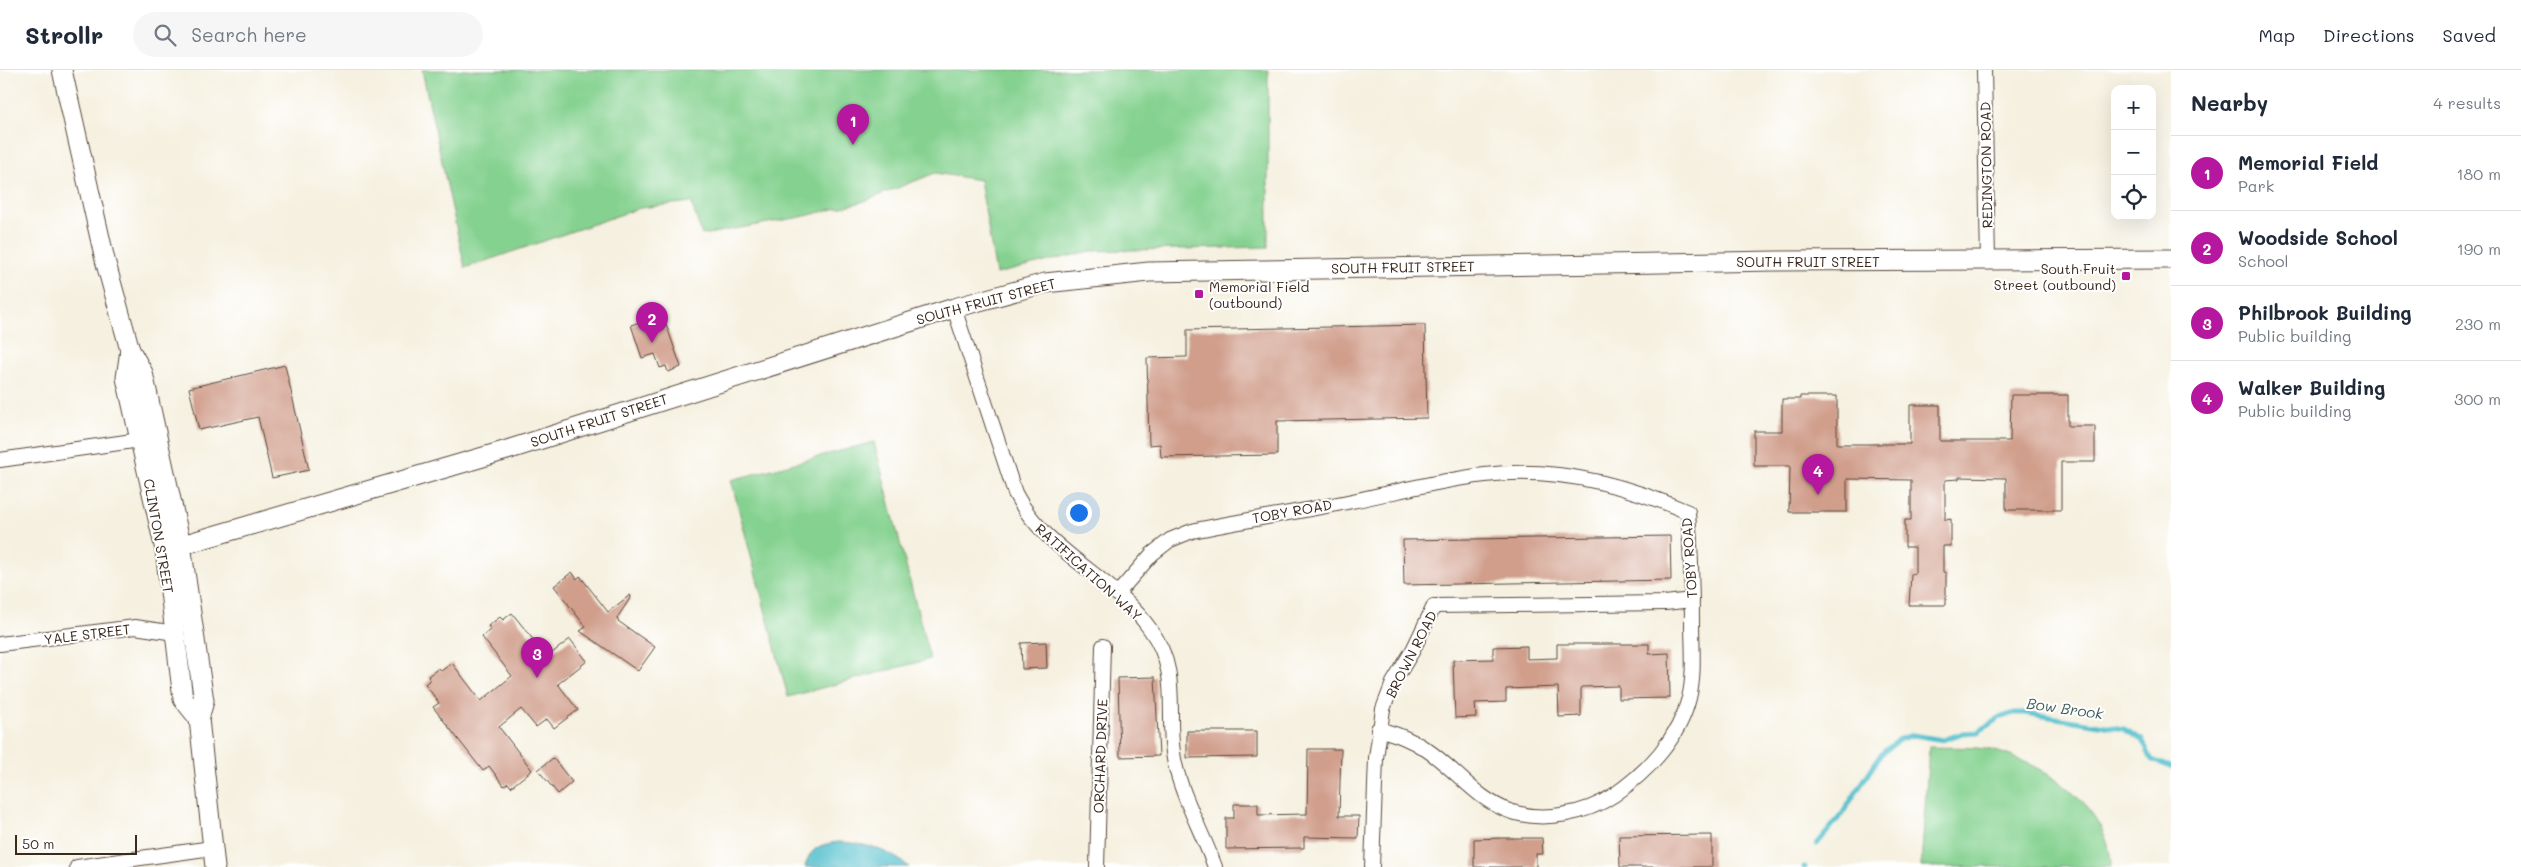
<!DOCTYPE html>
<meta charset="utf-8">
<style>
:root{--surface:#fff;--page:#f6f6f7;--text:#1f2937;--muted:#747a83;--line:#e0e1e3;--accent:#b5179e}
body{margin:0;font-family:Mali,sans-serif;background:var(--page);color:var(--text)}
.controls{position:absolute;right:15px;top:15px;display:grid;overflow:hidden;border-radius:10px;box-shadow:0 5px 20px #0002}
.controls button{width:45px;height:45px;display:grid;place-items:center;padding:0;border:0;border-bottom:1px solid var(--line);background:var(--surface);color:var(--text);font:25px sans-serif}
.scale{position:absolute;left:15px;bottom:12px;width:122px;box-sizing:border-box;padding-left:5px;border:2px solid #3b2a1e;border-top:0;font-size:14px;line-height:18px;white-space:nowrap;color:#3b2a1e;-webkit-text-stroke:4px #fff;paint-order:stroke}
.you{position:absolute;left:1078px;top:442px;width:18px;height:18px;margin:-12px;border:4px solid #fff;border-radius:50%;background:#1a73e8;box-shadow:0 0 0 8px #1a73e833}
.badge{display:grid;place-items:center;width:32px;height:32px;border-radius:50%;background:var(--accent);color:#fff;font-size:16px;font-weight:700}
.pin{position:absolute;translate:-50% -41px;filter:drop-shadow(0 1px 2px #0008)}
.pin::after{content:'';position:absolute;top:26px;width:18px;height:15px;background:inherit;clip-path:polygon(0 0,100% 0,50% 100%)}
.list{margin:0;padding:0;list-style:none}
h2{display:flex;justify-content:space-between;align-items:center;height:65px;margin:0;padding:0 20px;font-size:21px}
h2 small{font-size:16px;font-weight:400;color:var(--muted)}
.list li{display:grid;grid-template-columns:32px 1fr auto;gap:15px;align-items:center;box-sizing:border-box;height:75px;padding:0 20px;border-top:1px solid var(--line)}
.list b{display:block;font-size:19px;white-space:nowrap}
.list p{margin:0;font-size:16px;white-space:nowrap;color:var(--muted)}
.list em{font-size:16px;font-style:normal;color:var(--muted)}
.icon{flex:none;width:28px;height:28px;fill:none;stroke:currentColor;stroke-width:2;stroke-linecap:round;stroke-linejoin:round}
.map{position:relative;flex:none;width:2171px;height:797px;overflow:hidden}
header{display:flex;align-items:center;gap:30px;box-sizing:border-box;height:70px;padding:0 25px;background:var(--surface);border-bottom:1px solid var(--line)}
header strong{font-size:24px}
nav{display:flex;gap:28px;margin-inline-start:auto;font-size:18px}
.search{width:350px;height:45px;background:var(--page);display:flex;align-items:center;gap:12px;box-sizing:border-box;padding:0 18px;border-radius:28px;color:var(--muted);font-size:19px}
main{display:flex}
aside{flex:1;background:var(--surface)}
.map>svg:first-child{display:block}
</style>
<header>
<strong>Strollr</strong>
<div class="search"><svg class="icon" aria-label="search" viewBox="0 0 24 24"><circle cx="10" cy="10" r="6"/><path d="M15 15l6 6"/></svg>Search here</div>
<nav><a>Map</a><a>Directions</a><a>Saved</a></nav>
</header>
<main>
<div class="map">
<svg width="2171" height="797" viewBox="0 0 2171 797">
<rect width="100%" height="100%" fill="#fff"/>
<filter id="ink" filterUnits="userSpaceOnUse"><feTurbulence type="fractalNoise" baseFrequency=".02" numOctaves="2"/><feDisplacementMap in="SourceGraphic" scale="10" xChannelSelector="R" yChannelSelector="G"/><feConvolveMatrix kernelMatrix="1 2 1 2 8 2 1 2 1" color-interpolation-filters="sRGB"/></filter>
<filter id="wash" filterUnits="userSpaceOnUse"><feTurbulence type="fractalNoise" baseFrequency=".0096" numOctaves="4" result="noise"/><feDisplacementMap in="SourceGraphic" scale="20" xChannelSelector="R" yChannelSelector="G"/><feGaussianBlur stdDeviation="1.12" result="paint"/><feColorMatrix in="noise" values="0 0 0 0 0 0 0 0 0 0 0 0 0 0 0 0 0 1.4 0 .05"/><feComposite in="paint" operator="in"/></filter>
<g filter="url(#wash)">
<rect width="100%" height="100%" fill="#f5f0df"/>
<g fill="#85d290" stroke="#607e57">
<polygon points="422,0 1268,0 1268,177 1090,181 996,204 980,110 935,103 862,132 801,147 702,165 691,132 640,138 465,198"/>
<polygon points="874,372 930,589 788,627 731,410"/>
<path d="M1929,677C1949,678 1972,676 1991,680C2043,693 2111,737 2111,797H1921Z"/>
</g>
<path fill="#53bfcc" stroke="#477475" d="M839,772C865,773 889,780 909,797H805C810,777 821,774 839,772Z"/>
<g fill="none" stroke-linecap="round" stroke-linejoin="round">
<g stroke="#53bfcc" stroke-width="5">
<polyline points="1817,774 1842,744 1881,684 1900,669 1913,665 1943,670 1963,663 1978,662 1999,648 2014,643 2025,643 2124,659 2142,670 2152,690 2171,697"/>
<polyline points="1804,797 1805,797"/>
</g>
</g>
<g id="blocks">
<g fill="#d09e8b">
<polygon points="651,248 655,258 666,254 681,297 668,302 666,296 660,298 655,284 642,288 631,255"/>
<polygon points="1425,255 1427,348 1277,351 1277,385 1161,387 1160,374 1149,375 1147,288 1187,287 1187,260"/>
<polygon points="285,295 309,400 272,408 258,347 199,360 189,318"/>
<polygon points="2011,325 2068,325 2068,356 2095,356 2095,392 2061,392 2061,440 2006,440 2006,408 1959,407 1959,409 1945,410 1945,450 1951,449 1951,476 1943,476 1943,502 1946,503 1946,535 1909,535 1911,504 1915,503 1915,477 1905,477 1905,450 1911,450 1911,410 1847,409 1847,442 1789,442 1790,396 1754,396 1754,361 1782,361 1782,329 1800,329 1800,326 1837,326 1837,374 1910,374 1910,335 1940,335 1940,371 2010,371"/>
<polygon points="1670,466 1671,510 1404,515 1403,470"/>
<polygon points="572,502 577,509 580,506 608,542 630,525 631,527 617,548 618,551 655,577 638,601 580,561 586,557 554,516"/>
<polygon points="512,543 547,587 570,569 587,591 558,614 578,640 554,658 547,649 536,657 521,639 499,657 532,700 511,717 508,713 504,716 489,696 483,701 433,637 439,633 425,614 430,610 428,606 439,598 441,601 452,593 481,631 512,606 482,567 491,559 488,556 500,547 503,550"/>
<polygon points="1046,572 1047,598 1022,599 1021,573"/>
<polygon points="1557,574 1649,574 1649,584 1669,583 1670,628 1619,629 1619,616 1581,617 1581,646 1559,647 1558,617 1506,619 1506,632 1475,633 1476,647 1455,648 1453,590 1493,589 1493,577 1527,576 1527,589 1557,588"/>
<polygon points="1155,607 1159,686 1120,687 1118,608"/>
<polygon points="1187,661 1257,661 1257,687 1187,688"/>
<polygon points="1308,679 1341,679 1339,746 1359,746 1358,768 1304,767 1304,778 1226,779 1226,748 1234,748 1234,734 1258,734 1258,745 1307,744"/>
<polygon points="553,688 572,712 558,724 538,700"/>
<polygon points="1712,765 1712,797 1620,797 1619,766"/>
<polygon points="1503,768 1542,768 1543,784 1536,784 1536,797 1474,797 1474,769"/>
</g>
</g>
</g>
<g filter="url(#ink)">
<use href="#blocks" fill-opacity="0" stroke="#57483b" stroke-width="1"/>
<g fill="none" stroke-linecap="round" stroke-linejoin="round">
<g stroke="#57483b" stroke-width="16">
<g id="street">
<polyline points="1984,0 1988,190"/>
<path d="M954,238L1015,423C1045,482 1113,506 1150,559C1183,604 1164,646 1175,694C1183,729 1203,764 1215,797"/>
<polyline points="0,390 140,370"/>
<path d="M1117,524L1152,484L1170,470L1192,461C1245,450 1299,442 1352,431C1396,422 1440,410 1485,405C1555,396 1624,414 1688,442C1691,479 1692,516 1692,552C1692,577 1695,604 1689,628C1679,669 1647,702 1614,725C1586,744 1545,752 1512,742C1476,730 1457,700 1427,680C1411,669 1396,664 1378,659"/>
<polyline points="0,574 135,557 175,563"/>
<polyline points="77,797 212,778"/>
<polyline points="1097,797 1103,576"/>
<polyline points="1372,797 1376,688 1383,639 1393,613 1413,580 1434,536 1665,533 1692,530"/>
</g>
</g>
<g stroke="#57483b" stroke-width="21">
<g id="secondary">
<polyline points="62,0 105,190 130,280 143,303 181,475 204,631 199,649 215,797"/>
<polyline points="130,280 126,308 165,480 183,629 199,649"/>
<polyline points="165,480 507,380 954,238 1045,213 1149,202 1776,191 2171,189"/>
</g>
</g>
<use href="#street" stroke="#fff" stroke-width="14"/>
<use href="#secondary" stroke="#fff" stroke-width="19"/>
</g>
</g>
<g fill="#b5179e" stroke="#fff" stroke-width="2">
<rect x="2121" y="201" width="10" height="10" rx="2.5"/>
<rect x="1194" y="219" width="10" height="10" rx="2.5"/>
</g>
<g text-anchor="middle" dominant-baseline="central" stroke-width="4" stroke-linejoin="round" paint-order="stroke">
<g font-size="14" fill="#3b2a1e" stroke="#fff">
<text transform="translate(1986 95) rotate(-91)">REDINGTON ROAD</text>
<text x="1808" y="191">SOUTH FRUIT STREET</text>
<text transform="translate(1403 197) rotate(-1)">SOUTH FRUIT STREET</text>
<text transform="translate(986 231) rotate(-15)">SOUTH FRUIT STREET</text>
<text transform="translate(599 350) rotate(-18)">SOUTH FRUIT STREET</text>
<text transform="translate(1292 441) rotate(-10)">TOBY ROAD</text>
<text transform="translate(159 466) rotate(80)">CLINTON STREET</text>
<text transform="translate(1689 488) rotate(-94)">TOBY ROAD</text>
<text transform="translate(1089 502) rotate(42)">RATIFICATION WAY</text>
<text transform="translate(87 564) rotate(-7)">YALE STREET</text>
<text transform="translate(1411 584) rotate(-63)">BROWN ROAD</text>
<text transform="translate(1100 686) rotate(-88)">ORCHARD DRIVE</text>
</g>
<g font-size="14" fill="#3b2a1e" stroke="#fff" text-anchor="end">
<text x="2116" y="198">South Fruit<tspan x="2116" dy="16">Street (outbound)</tspan></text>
<text x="1209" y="216" text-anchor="start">Memorial Field<tspan x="1209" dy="16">(outbound)</tspan></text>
</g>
<g font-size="15" font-style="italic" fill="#435e5b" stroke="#fff">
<text transform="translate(2065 638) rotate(8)">Bow Brook</text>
</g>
</g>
</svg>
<div class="controls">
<button>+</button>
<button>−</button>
<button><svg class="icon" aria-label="locate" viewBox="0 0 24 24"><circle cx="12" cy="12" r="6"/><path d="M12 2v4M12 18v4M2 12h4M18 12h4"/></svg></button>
</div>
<div class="scale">50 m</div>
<div class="you"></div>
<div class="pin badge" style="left:853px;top:75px">1</div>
<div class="pin badge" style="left:652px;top:273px">2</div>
<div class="pin badge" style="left:537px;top:608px">3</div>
<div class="pin badge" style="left:1818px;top:425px">4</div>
</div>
<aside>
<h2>Nearby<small>4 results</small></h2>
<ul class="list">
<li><span class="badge">1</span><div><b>Memorial Field</b><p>Park</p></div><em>180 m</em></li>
<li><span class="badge">2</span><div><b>Woodside School</b><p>School</p></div><em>190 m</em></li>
<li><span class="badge">3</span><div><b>Philbrook Building</b><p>Public building</p></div><em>230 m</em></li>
<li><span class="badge">4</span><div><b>Walker Building</b><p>Public building</p></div><em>300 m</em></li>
</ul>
</aside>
</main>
